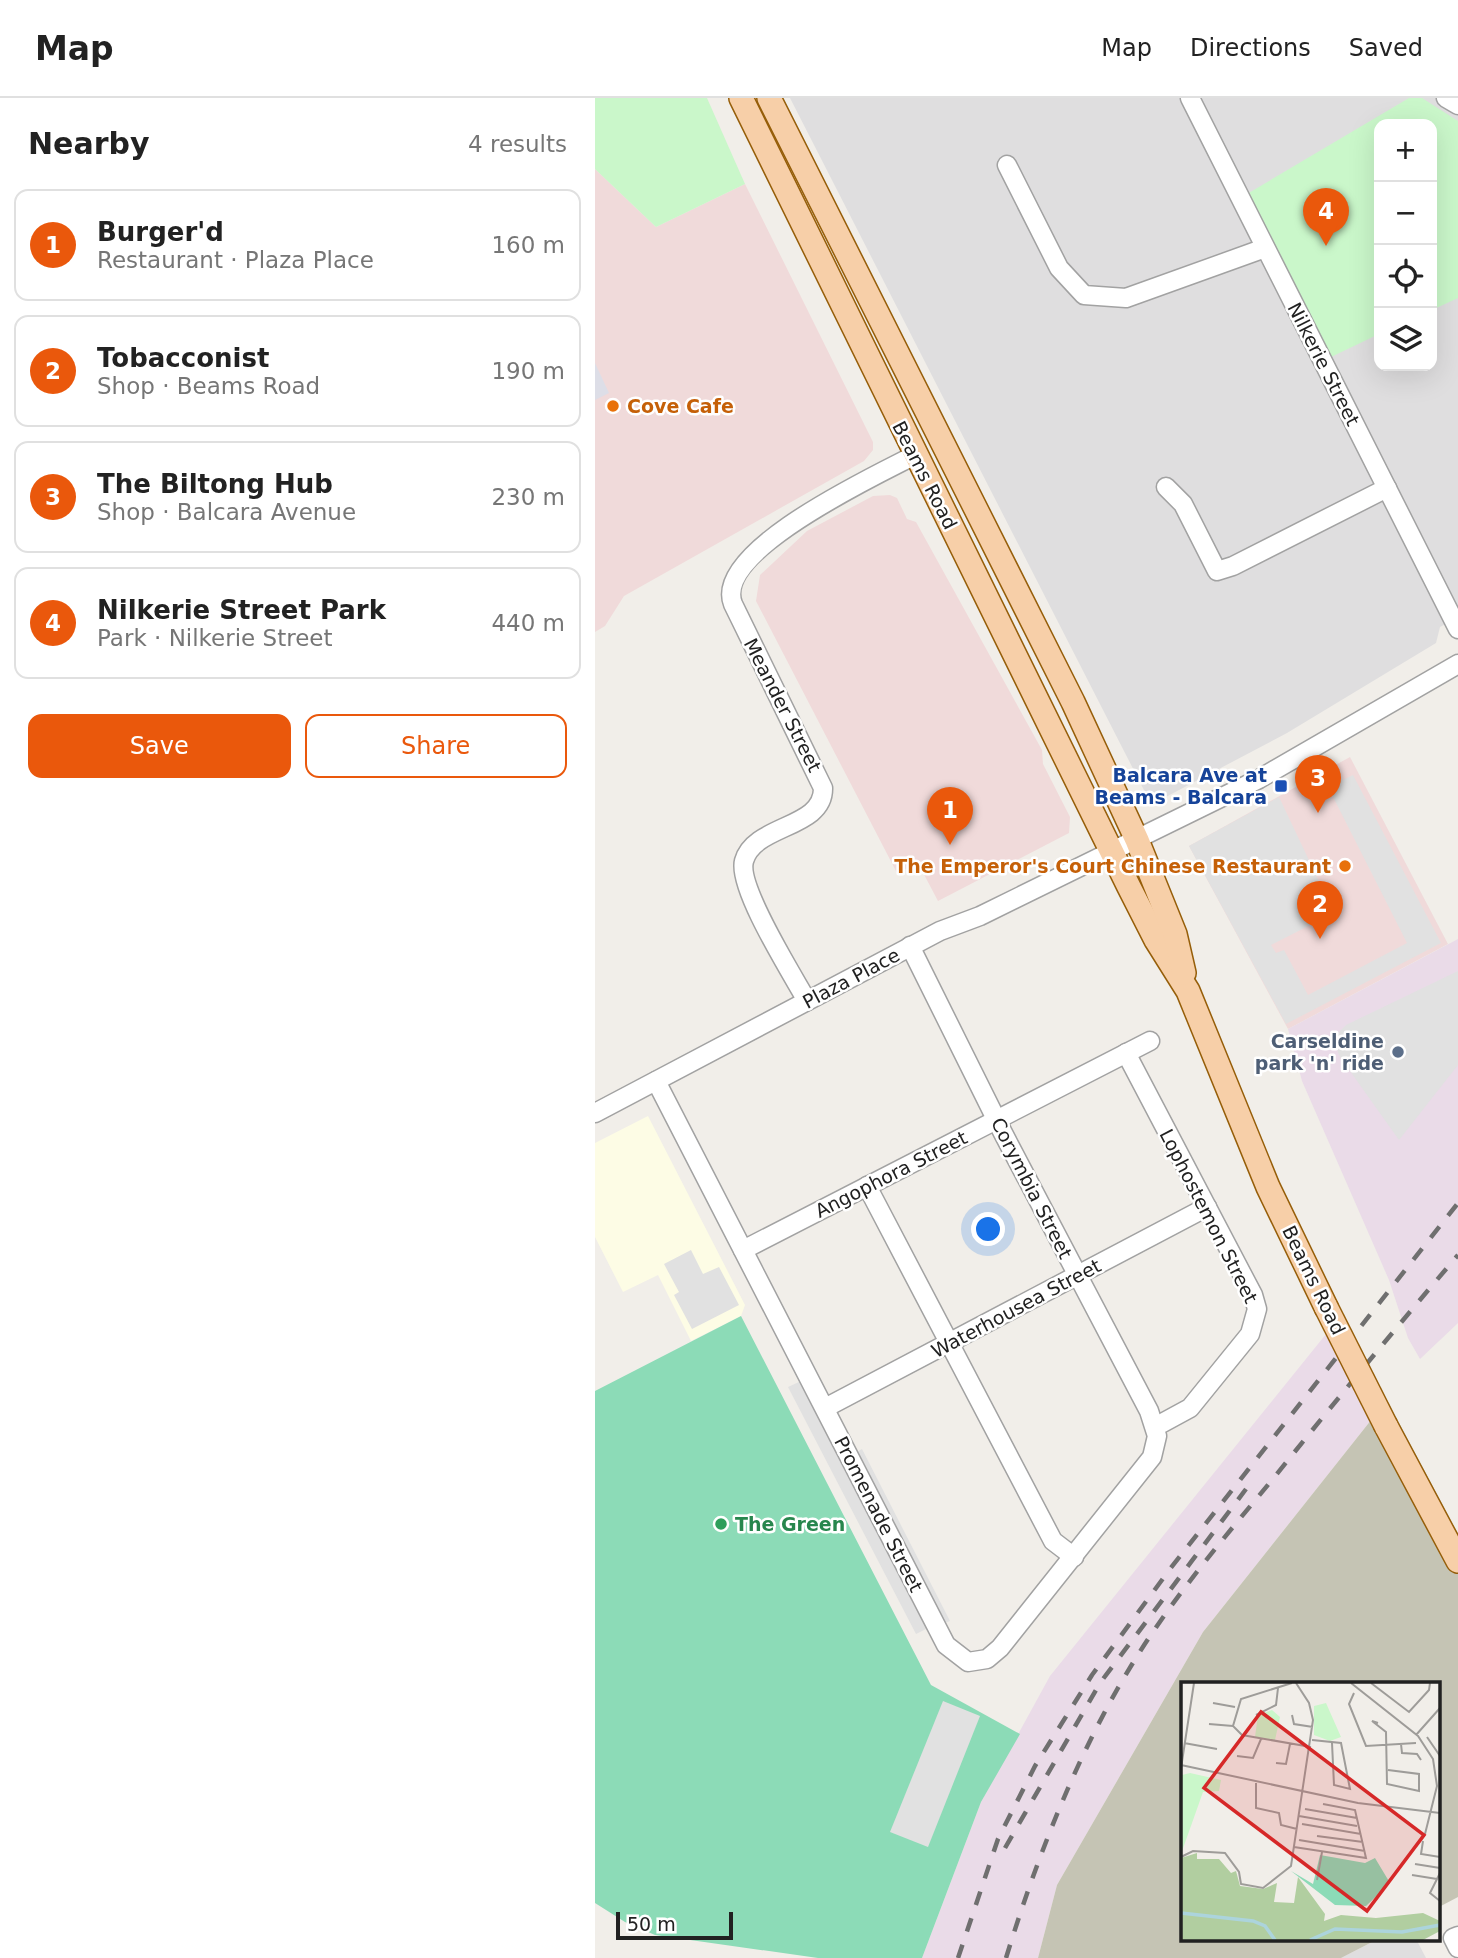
<!DOCTYPE html>
<meta charset="utf-8">
<style>
:root{--surface:#fff;--page:#f2f2f2;--text:#222;--muted:#767676;--line:#e0e0e0;--accent:#ea580c}
body{margin:0;font-family:"DejaVu Sans",sans-serif;background:var(--page);color:var(--text)}
.controls{position:absolute;right:21px;top:21px;display:grid;overflow:hidden;border-radius:14px;box-shadow:0 7px 28px #0002}
.controls button{width:63px;height:63px;display:grid;place-items:center;padding:0;border:0;border-bottom:2px solid var(--line);background:var(--surface);color:var(--text);font:35px sans-serif}
.scale{position:absolute;left:21px;bottom:18px;width:117px;box-sizing:border-box;padding-left:7px;border:4px solid #212121;border-top:0;font-size:19px;line-height:24px;white-space:nowrap;color:#212121;-webkit-text-stroke:5px #fff;paint-order:stroke}
.you{position:absolute;left:394px;top:1132px;width:24px;height:24px;margin:-18px;border:5px solid #fff;border-radius:50%;background:#1a73e8;box-shadow:0 0 0 10px #1a73e833}
.badge{display:grid;place-items:center;width:46px;height:46px;border-radius:50%;background:var(--accent);color:#fff;font-size:23px;font-weight:700}
.pin{position:absolute;translate:-50% -58px;filter:drop-shadow(0 2px 4px #0008)}
.pin::after{content:'';position:absolute;top:37px;width:24px;height:21px;background:inherit;clip-path:polygon(0 0,100% 0,50% 100%)}
.list{margin:0;padding:0;list-style:none}
h2{display:flex;justify-content:space-between;align-items:center;height:91px;margin:0;padding:0 28px;font-size:30px}
h2 small{font-size:23px;font-weight:400;color:var(--muted)}
.list li{display:grid;grid-template-columns:46px 1fr auto;gap:21px;align-items:center;box-sizing:border-box;height:112px;margin:0 14px 14px;padding:0 14px;border:2px solid var(--line);border-radius:14px}
.list b{display:block;font-size:26px;white-space:nowrap}
.list p{margin:0;font-size:23px;white-space:nowrap;color:var(--muted)}
.list em{font-size:23px;font-style:normal;color:var(--muted)}
.actions{display:flex;gap:14px;padding:21px 28px}
.actions a{flex:1;padding:16px 0;border:2px solid var(--accent);border-radius:14px;text-align:center;font-size:24px;color:var(--accent)}
.actions .main{background:var(--accent);color:#fff}
.icon{flex:none;width:38px;height:38px;fill:none;stroke:currentColor;stroke-width:2;stroke-linecap:round;stroke-linejoin:round}
.map{position:relative;flex:none;width:863px;height:1860px;overflow:hidden}
header{display:flex;align-items:center;gap:42px;box-sizing:border-box;height:98px;padding:0 35px;background:var(--surface);border-bottom:2px solid var(--line)}
header strong{font-size:33px}
nav{display:flex;gap:38px;margin-inline-start:auto;font-size:24px}
main{display:flex}
aside{flex:1;background:var(--surface)}
.map>svg:first-child{display:block}
</style>
<header>
<strong>Map</strong>
<nav><a>Map</a><a>Directions</a><a>Saved</a></nav>
</header>
<main>
<aside>
<h2>Nearby<small>4 results</small></h2>
<ul class="list">
<li><span class="badge">1</span><div><b>Burger'd</b><p>Restaurant · Plaza Place</p></div><em>160 m</em></li>
<li><span class="badge">2</span><div><b>Tobacconist</b><p>Shop · Beams Road</p></div><em>190 m</em></li>
<li><span class="badge">3</span><div><b>The Biltong Hub</b><p>Shop · Balcara Avenue</p></div><em>230 m</em></li>
<li><span class="badge">4</span><div><b>Nilkerie Street Park</b><p>Park · Nilkerie Street</p></div><em>440 m</em></li>
</ul>
<div class="actions"><a class="main">Save</a><a>Share</a></div>
</aside>
<div class="map">
<svg width="863" height="1860" viewBox="0 0 863 1860">
<rect width="100%" height="100%" fill="#f1eee9"/>
<g fill="#dfdedf" fill-rule="evenodd">
<path d="M195,0H863V519L845,529L841,545L692,635L567,701L552,698ZM784,26H837V268H784Z"/>
<polygon points="783,1841 821,1841 831,1860 746,1860"/>
</g>
<g fill="#f0dada">
<polygon points="0,71 61,129 150,86 278,344 278,352 269,363 29,498 10,528 0,534"/>
<polygon points="295,397 302,400 312,421 321,424 447,652 448,666 475,719 474,735 343,803 323,765 302,775 161,503 165,477 212,433 278,398"/>
<polygon points="755,659 853,846 693,931 594,748"/>
</g>
<g fill="#eadbe8">
<polygon points="863,841 863,1225 825,1261 813,1240 794,1182 707,983 693,931"/>
<polygon points="748,1215 792,1302 608,1534 462,1787 443,1860 327,1860 386,1704 455,1578"/>
</g>
<polygon fill="#fdfce5" points="53,1018 150,1207 146,1218 96,1243 63,1177 28,1194 0,1139 0,1045"/>
<polygon fill="#c5c4b4" points="792,1302 863,1436 863,1799 844,1809 844,1585 588,1585 588,1841 783,1841 746,1860 443,1860 462,1787 608,1534"/>
<g fill="#caf7ca">
<polygon points="0,0 112,0 150,86 61,129 0,71"/>
<polygon points="814,0 827,0 863,23 863,200 837,212 837,26 784,26 784,236 734,260 652,96"/>
</g>
<polygon fill="#8cdbb7" points="146,1218 336,1587 425,1636 386,1704 327,1860 223,1860 60,1837 30,1824 0,1805 0,1293"/>
<g fill="#e1e1e1">
<polygon points="758,677 846,845 691,926 594,748 684,699 739,815 676,847 681,855 689,852 713,897 812,845 733,689"/>
<polygon points="863,873 863,967 804,1042 745,959 741,949 743,935 751,927"/>
<polygon points="96,1152 108,1176 124,1169 144,1207 97,1231 79,1197 84,1194 69,1166"/>
<polygon points="206,1283 333,1530 321,1536 193,1289"/>
<polygon points="267,1351 355,1523 350,1525 262,1354"/>
<polygon points="348,1603 385,1618 333,1749 295,1734"/>
</g>
<polygon fill="#dddee7" points="0,265 14,295 0,302"/>
<g fill="none" stroke-linecap="round" stroke-linejoin="round">
<g stroke="#a2a2a2" stroke-width="21">
<g id="minor">
<polyline points="595,0 863,531"/>
<polyline points="851,0 863,7"/>
<polyline points="412,67 464,170 489,197 531,200 670,150"/>
<polyline points="571,389 588,406 622,473 638,468 792,390"/>
<path d="M212,903C197,876 142,789 149,763C159,726 229,731 228,690L138,506C117,453 282,377 320,357"/>
<polyline points="531,955 658,1197 662,1211 655,1236 595,1310 560,1329"/>
<polyline points="61,983 351,1547 373,1564 392,1561 405,1550 557,1359 562,1338 554,1313 408,1035 315,848"/>
<polyline points="0,1015 345,833 385,818 664,681 863,566"/>
<polyline points="272,1088 458,1443 479,1459"/>
<polyline points="148,1152 555,943"/>
<polyline points="230,1310 612,1109"/>
<polyline points="863,1838 858,1840 863,1850"/>
</g>
</g>
<g stroke="#965e09" stroke-width="26">
<g id="major">
<polyline points="146,0 534,789 561,842 593,893 673,1089 731,1209"/>
<polyline points="174,0 478,604 542,742 580,836 589,875"/>
<polyline points="791,1328 863,1463"/>
</g>
</g>
<use href="#minor" stroke="#fff" stroke-width="18"/>
<use href="#major" stroke="#f7cfa8" stroke-width="23"/>
<g stroke="#6f6f6f" stroke-width="4.5" stroke-dasharray="14 14" stroke-linecap="butt">
<polyline points="410,1750 505,1585 651,1391"/>
<polyline points="363,1860 403,1741 440,1668 497,1577 575,1471 863,1105"/>
<path d="M411,1860C441,1762 482,1656 536,1568C576,1502 628,1441 677,1382C738,1306 800,1231 863,1157"/>
</g>
<g stroke="#965e09" stroke-width="26" stroke-linecap="butt">
<polyline id="major-bridge" points="731,1209 791,1328"/>
</g>
<use href="#major-bridge" stroke="#f7cfa8" stroke-width="23"/>
</g>
<g fill="#e8710a" stroke="#fff" stroke-width="2.5">
<circle cx="18" cy="308" r="7"/>
<circle cx="750" cy="768" r="7"/>
</g>
<rect fill="#1a4fb4" stroke="#fff" stroke-width="2.5" x="679" y="681" width="14" height="14" rx="3.5"/>
<circle fill="#5c6f8a" stroke="#fff" stroke-width="2.5" cx="803" cy="954" r="7"/>
<circle fill="#2e9e5b" stroke="#fff" stroke-width="2.5" cx="126" cy="1426" r="7"/>
<g text-anchor="middle" dominant-baseline="central" stroke-width="5" stroke-linejoin="round" paint-order="stroke">
<g font-size="19" fill="#212121" stroke="#fff">
<text transform="translate(729 266) rotate(63)">Nilkerie Street</text>
<text transform="translate(330 377) rotate(63)">Beams Road</text>
<text transform="translate(188 607) rotate(63)">Meander Street</text>
<text transform="translate(256 880) rotate(-28)">Plaza Place</text>
<text transform="translate(296 1076) rotate(-27)">Angophora Street</text>
<text transform="translate(437 1090) rotate(63)">Corymbia Street</text>
<text transform="translate(614 1118) rotate(63)">Lophostemon Street</text>
<text transform="translate(719 1182) rotate(64)">Beams Road</text>
<text transform="translate(421 1210) rotate(-28)">Waterhousea Street</text>
<text transform="translate(284 1416) rotate(63)">Promenade Street</text>
</g>
<g font-size="19" font-weight="bold" fill="#c56008" stroke="#fff" text-anchor="start">
<text x="32" y="308">Cove Cafe</text>
<text x="736" y="768" text-anchor="end">The Emperor's Court Chinese Restaurant</text>
</g>
<g font-size="19" font-weight="bold" fill="#164399" stroke="#fff" text-anchor="end">
<text x="672" y="677">Balcara Ave at<tspan x="672" dy="22">Beams - Balcara</tspan></text>
</g>
<g font-size="19" font-weight="bold" fill="#4e5e75" stroke="#fff" text-anchor="end">
<text x="789" y="943">Carseldine<tspan x="789" dy="22">park 'n' ride</tspan></text>
</g>
<g font-size="19" font-weight="bold" fill="#27864d" stroke="#fff" text-anchor="start">
<text x="140" y="1426">The Green</text>
</g>
</g>
<g transform="translate(586 1584)">
<rect width="259" height="259" fill="#f1eee9"/>
<path d="M16,171V177H38L50,191L55,189L59,204L82,207L96,201L93,220L113,221L117,195L144,232L143,239L160,233L195,236L242,231L259,239V249L242,258H0V176Z" fill="#b1cea0"/>
<path d="M145,21L160,55L149,59L133,53V24ZM91,28L99,35L94,58L74,55L77,33ZM9,91L40,98L38,109L22,110L0,172V100L1,93Z" fill="#caf7ca"/>
<path d="M139,173L184,181L194,176L209,201L185,224L154,223L110,189L132,202Z" fill="#8cdbb7"/>
<path fill="none" stroke="#acd4dc" stroke-width="3.5" d="M0,231L72,239L84,244L94,258M129,258L154,247L221,250L259,243"/>
<path fill="none" stroke="#9e9c99" stroke-width="2" d="M111,1L60,17L52,44L61,53L130,65M170,1L237,54L252,77L256,104L244,152M190,1L228,30L248,8L249,1M173,11L168,22L185,64L235,61M32,21L54,25M75,33L95,23L97,6M111,33L113,42L132,45M197,41L191,39L205,50L206,102L238,109V92L207,88M28,42L52,44M235,53L259,26M246,55L259,74M131,58L160,61L169,107L153,103L151,61M3,61L36,67M220,62L221,71L236,72L240,78M56,74L72,76L80,57M95,81L105,82L109,62M0,83L177,121L259,131M0,86L13,1M75,101V126L98,131L100,143L116,147M124,127L176,136M118,134L176,144M121,142L180,152M136,154L182,160M118,158L184,169M242,159L240,172L259,175M113,165L185,176L174,128L142,122M0,175L12,169L44,171L58,190L60,202L82,206L110,184L132,38L128,21L115,1M234,182L259,186M259,191L249,211L259,219M231,193L256,197M136,198L141,170"/>
<path fill="#d62828" fill-opacity="0.15" stroke="#d62828" stroke-width="3.5" d="M80,30L243,153L186,229L23,106Z"/>
<rect width="259" height="259" fill="none" stroke="#212121" stroke-width="3.5"/>
</g>
</svg>
<div class="controls">
<button>+</button>
<button>−</button>
<button><svg class="icon" aria-label="locate" viewBox="0 0 24 24"><circle cx="12" cy="12" r="6"/><path d="M12 2v4M12 18v4M2 12h4M18 12h4"/></svg></button>
<button><svg class="icon" aria-label="layers" viewBox="0 0 24 24"><path d="M12 4l9 5-9 5-9-5zM3 14l9 5 9-5"/></svg></button>
</div>
<div class="scale">50 m</div>
<div class="you"></div>
<div class="pin badge" style="left:355px;top:747px">1</div>
<div class="pin badge" style="left:725px;top:841px">2</div>
<div class="pin badge" style="left:723px;top:715px">3</div>
<div class="pin badge" style="left:731px;top:148px">4</div>
</div>
</main>
